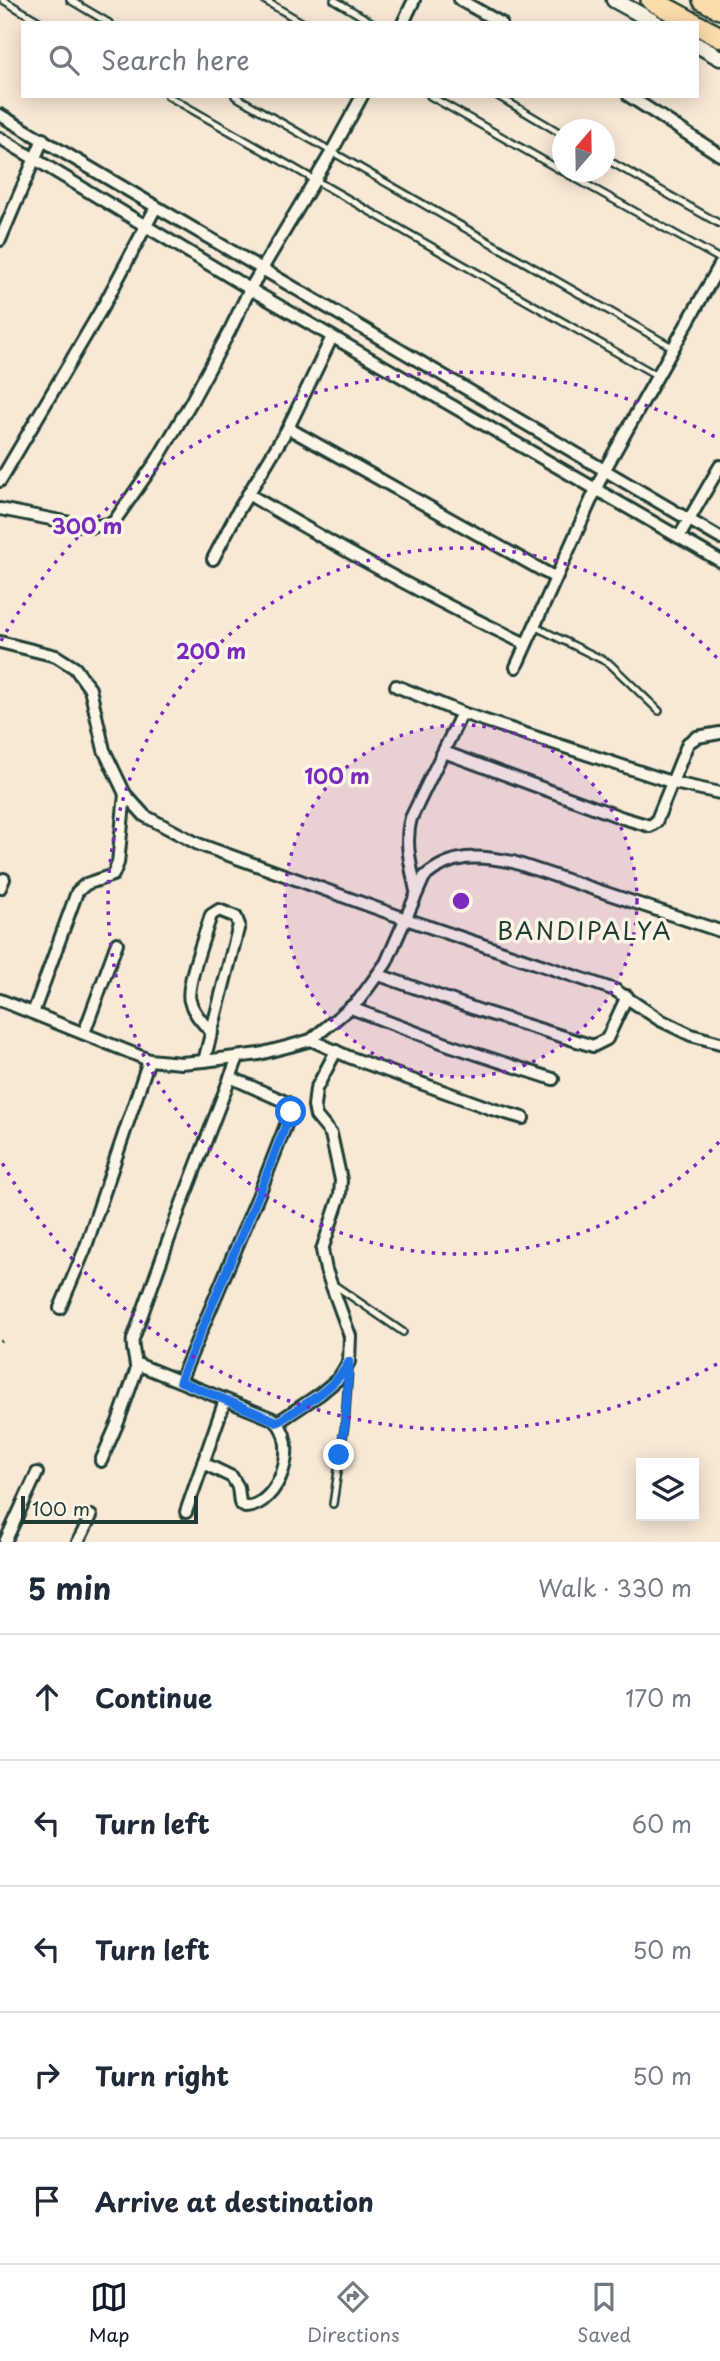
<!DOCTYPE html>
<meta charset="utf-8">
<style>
:root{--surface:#fff;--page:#f6f6f7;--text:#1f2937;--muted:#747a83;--line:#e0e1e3;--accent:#111827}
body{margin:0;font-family:"Playpen Sans",sans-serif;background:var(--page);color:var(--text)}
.controls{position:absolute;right:21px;bottom:21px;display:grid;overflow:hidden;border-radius:0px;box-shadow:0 4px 18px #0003}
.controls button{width:63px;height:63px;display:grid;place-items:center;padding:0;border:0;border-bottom:2px solid var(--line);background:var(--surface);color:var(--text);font:35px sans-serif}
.compass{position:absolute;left:552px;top:119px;width:63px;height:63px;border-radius:50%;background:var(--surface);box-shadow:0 4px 18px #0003;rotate:20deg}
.scale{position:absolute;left:21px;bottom:18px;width:177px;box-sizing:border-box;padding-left:7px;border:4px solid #1f3d34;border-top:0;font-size:19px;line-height:24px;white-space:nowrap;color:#1f3d34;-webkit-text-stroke:5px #fcf5e5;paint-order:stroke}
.stop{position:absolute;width:21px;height:21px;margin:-16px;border:5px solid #1a73e8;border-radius:50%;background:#fff}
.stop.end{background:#1a73e8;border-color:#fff;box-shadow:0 2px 7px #0008}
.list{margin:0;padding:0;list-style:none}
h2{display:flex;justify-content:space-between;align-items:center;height:91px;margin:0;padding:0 28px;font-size:30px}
h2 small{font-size:23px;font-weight:400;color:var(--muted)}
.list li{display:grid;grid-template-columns:46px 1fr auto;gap:21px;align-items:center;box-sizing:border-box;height:126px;padding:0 28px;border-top:2px solid var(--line)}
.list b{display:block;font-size:26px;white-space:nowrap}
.list em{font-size:23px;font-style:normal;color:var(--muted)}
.icon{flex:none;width:38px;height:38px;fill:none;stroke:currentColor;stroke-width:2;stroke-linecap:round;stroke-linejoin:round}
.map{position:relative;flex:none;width:720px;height:1542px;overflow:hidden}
.search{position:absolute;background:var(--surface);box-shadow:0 4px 18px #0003;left:21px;right:21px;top:21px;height:77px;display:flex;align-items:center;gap:18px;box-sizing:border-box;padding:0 24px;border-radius:0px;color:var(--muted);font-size:26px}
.sheet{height:721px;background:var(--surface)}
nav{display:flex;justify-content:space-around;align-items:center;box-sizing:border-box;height:98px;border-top:2px solid var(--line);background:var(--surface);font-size:19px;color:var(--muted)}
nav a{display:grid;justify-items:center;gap:4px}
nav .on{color:var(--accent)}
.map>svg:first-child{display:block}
</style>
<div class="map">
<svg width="720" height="1542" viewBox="0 0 720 1542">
<rect width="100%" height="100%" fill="#f8e8d6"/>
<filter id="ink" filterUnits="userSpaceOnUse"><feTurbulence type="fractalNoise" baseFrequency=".0143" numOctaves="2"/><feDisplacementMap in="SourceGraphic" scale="14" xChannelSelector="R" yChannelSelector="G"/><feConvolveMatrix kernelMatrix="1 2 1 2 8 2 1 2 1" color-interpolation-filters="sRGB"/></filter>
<g filter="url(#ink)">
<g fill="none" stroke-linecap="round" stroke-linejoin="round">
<g stroke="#1f3d34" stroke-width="10">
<g id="lane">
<polyline points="3,0 42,23"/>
<polyline points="70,0 109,23"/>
<polyline points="264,0 303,23"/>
<polyline points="334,0 373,23"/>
<polyline points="168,96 656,375"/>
<polyline points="235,96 672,347"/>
<polyline points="430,96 562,171"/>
<polyline points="498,96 562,134"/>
<polyline points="604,158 720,224"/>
<polyline points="564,172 720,259"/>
<polyline points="534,626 609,663 659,711"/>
<polyline points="333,1284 403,1332"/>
<polyline points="333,1504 345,1424 349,1365"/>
</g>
</g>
<g stroke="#1f3d34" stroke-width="16">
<g id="street">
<polyline points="460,0 501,23"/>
<polyline points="403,23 414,0"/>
<polyline points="629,96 720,155"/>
<polyline points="0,115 720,538"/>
<polyline points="0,138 250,289 720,561"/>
<polyline points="0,240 43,139"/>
<polyline points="288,428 554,577"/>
<polyline points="0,481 105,303 156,207"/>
<path d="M248,494C339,548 430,599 526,644"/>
<polyline points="0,509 91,527 113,523 157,460 190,404 229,332 250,289 331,153 362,96"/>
<polyline points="679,537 720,466"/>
<polyline points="213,559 238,511 288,428 332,337"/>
<polyline points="0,642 56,656 75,668 90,689 104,750 125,794 145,816 198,844 406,919 615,990 660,1020 691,1035 720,1043"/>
<polyline points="516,667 605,469 720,265"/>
<polyline points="396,686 462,713"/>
<polyline points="444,752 623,818 650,826 656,822 688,743 697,737 720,733"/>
<polyline points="0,888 4,879"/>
<path d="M416,891C411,866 404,843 411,818L462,713L674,783L720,793"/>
<polyline points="379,975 481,1011 593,1046 607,1039 627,996"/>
<path d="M0,1000L149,1060L181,1063L204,1061L259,1054L290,1046L311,1040L359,1000L386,963L424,877C452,853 479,855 513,862L720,931"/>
<polyline points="351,1008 452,1046 553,1079"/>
<polyline points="33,1013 77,892 86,884 113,875 118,863 125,794"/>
<polyline points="84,1033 117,943"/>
<polyline points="311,1040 349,1057 492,1109 523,1118"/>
<path d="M204,1061L239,925L236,917L219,910L211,915C206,932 185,987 190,1001C193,1013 204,1024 212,1033"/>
<polyline points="60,1308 85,1249 149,1060"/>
<path d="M137,1364L273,1419C302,1441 279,1506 245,1507L240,1503L238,1487L232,1477L203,1463"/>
<polyline points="180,1381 259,1194 291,1112 288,1103 230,1077"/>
<polyline points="278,1422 320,1394 338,1379 349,1362 350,1336 326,1270 322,1250 340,1195 341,1180 331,1134 316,1116 314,1106 316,1089 336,1051"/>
<path d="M101,1461L118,1422L136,1371C137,1360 131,1350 133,1339L180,1208L238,1057"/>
<polyline points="186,1512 225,1400"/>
<polyline points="5,1542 37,1473"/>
<polyline points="78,1542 91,1516"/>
</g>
</g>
<g stroke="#1f3d34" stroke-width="19">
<g id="secondary">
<polyline points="614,0 656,23"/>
<polyline points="697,45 720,58"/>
</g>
</g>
<g stroke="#1f3d34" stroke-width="24">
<g id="highway">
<polyline points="651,0 694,23"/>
<polyline points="703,0 720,9"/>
<polyline points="697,25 720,37"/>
</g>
</g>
<polyline stroke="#1f3d34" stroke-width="2" stroke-dasharray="5 5" stroke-linecap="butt" points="0,1341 2,1341"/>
<use href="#lane" stroke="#fcf5e5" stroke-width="5"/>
<use href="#street" stroke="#fcf5e5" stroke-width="10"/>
<use href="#secondary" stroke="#fcf5e5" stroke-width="14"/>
<use href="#highway" stroke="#fcdcac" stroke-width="19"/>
</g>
</g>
<g fill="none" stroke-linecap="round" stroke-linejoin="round" filter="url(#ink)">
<path stroke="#1a73e8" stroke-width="9" d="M291,1112L259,1194L180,1381L278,1422C303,1405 334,1390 349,1362L345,1424L339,1455"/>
</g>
<circle cx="461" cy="901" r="176" fill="#7b2cbf" fill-opacity=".12"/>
<g fill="none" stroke="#7b2cbf" stroke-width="3.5" stroke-dasharray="3.5 7">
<circle cx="461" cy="901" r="176"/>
<path d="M719 1142A353 353 0 1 1 719 660"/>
<path d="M717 1364A529 529 0 0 1 1 1161M1 641A529 529 0 0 1 717 438"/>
</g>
<g text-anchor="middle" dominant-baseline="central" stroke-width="7" stroke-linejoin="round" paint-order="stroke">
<g font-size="24" letter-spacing="2" fill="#1f3d34" stroke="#fcf5e5">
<text x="585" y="930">BANDIPALYA</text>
</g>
</g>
<circle cx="461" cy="901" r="10" fill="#7b2cbf" stroke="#fcf5e5" stroke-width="3.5"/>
<g font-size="21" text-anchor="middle" font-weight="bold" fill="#7b2cbf" stroke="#fcf5e5" stroke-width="7" stroke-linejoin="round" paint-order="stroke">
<text x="87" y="534">300 m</text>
<text x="211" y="659">200 m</text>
<text x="337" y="784">100 m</text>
</g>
</svg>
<div class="controls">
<button><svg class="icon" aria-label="layers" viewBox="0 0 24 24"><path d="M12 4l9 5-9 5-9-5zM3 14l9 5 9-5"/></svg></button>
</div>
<svg class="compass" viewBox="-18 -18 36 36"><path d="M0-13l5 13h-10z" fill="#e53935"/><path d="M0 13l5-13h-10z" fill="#747a83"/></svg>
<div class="scale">100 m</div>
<div class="stop" style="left:291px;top:1112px"></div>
<div class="stop end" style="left:339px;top:1455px"></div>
<div class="search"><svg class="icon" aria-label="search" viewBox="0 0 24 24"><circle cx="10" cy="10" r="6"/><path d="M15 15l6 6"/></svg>Search here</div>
</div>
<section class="sheet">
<h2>5 min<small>Walk · 330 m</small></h2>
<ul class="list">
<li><svg class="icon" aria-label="ahead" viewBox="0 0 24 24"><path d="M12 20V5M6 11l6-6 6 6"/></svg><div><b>Continue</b></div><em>170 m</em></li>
<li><svg class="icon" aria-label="left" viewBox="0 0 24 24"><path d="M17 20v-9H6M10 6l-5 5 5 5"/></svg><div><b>Turn left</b></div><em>60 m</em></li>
<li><svg class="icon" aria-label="left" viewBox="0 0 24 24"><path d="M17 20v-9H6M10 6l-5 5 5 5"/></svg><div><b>Turn left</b></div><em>50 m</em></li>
<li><svg class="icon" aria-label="right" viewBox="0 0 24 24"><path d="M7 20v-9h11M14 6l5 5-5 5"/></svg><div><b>Turn right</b></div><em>50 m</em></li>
<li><svg class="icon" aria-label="arrive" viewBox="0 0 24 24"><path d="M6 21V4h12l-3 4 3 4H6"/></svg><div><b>Arrive at destination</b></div></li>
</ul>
</section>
<nav>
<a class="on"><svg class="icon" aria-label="map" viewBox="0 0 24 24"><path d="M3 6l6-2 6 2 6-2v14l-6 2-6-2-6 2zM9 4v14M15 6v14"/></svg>Map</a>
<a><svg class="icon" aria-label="directions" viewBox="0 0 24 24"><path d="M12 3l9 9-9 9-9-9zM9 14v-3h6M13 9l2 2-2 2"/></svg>Directions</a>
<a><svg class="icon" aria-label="saved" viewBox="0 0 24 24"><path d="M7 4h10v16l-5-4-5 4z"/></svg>Saved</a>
</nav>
